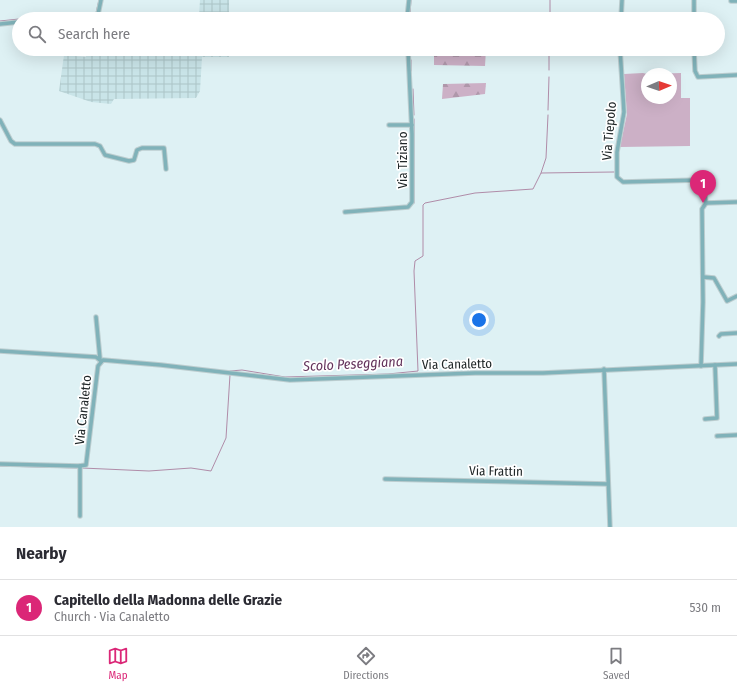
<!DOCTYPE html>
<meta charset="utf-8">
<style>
:root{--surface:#fff;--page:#f7f7f7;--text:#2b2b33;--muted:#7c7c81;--line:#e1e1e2;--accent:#db2777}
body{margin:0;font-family:"Fira Sans Condensed",sans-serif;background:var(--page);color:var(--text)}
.compass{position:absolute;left:641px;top:68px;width:36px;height:36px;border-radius:50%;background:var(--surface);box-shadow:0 4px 16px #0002;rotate:88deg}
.you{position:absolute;left:479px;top:320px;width:14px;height:14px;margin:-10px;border:3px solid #fff;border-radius:50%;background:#1a73e8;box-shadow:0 0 0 6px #1a73e833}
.badge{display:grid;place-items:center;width:26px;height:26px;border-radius:50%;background:var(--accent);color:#fff;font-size:13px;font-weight:700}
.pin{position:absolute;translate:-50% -33px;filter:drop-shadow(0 1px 2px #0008)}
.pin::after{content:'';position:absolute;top:21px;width:14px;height:12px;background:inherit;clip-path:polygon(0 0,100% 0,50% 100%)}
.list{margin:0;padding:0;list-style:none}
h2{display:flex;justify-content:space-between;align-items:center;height:52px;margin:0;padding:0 16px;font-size:17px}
h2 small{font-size:13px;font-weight:400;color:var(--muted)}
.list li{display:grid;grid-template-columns:26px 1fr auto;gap:12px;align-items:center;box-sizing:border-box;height:56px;padding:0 16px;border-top:1px solid var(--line)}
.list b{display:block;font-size:15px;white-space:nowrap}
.list p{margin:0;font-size:13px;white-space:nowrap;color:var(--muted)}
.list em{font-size:13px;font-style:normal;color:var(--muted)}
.icon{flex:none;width:22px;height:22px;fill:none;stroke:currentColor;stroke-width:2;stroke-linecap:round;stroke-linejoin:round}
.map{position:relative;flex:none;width:737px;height:527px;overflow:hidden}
.search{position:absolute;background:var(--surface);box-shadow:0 4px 16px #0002;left:12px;right:12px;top:12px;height:44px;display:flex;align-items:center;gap:10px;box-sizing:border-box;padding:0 14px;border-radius:22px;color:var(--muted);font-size:15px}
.sheet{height:108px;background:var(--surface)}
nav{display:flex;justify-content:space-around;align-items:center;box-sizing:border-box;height:56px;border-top:1px solid var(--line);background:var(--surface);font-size:11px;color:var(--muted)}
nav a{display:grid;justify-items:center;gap:2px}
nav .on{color:var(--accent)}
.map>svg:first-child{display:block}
</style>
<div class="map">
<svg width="737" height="527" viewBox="0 0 737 527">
<defs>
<pattern id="industrial-grid" width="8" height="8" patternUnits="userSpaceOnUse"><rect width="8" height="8" fill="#c9e4e8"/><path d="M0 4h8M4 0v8" fill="none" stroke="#acc4c7"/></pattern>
<pattern id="forest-firs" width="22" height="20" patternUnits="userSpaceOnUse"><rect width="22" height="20" fill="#ccb0c6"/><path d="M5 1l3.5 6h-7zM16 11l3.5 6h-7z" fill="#af97aa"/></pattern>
</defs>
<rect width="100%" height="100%" fill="#def1f4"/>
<g fill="url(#industrial-grid)">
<polygon points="200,0 229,0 229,19 182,19 183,15 199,16"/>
<polygon points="87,49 229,49 229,57 202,57 200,91 196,98 114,99 111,104 91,102 59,91 64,55 86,57"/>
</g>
<g fill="url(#forest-firs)">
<polygon points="434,49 486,49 485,66 434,65"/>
<polygon points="486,83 485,94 442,99 443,84"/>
</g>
<polygon fill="#ccb0c6" points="643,73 647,74 647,98 671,98 671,74 651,74 681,73 681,98 690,98 690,146 620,147 627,114 624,74"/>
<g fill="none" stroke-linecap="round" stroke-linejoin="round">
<g stroke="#b08ca8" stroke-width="1">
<polyline points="96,13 99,0"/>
<polyline points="410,13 411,0"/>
<polyline points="409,19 409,16"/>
<polyline points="550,19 550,0"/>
<polyline points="0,21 19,19"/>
<polyline points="411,60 411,71"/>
<polyline points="549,70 549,49"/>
<polyline points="413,89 414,115"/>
<polyline points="548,110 549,77"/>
<polyline points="541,173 546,158 548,115"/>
<polyline points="414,203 414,119"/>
<polyline points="230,371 242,370 285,377 388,374 418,371 414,271 415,261 423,256 423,205 425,203 475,193 533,189 541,173 614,172"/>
<polyline points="0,466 78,468"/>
<polyline points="82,468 149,471 191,468 211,471 226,438 230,375"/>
</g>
<g stroke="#bccdcf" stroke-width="5.5">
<g id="street">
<polyline points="731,1 737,1"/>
<polyline points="97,19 101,0"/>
<polyline points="407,19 409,0"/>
<polyline points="621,19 622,0"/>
<polyline points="694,19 694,0"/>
<polyline points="0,24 19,22"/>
<polyline points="620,49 624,112 617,152 617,177 623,182 699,180 703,183 706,203"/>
<polyline points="694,49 695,71 698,77 737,75"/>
<polyline points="0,120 11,141 15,144 95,144 100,146 105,155 129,161 134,160 137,150 142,148 164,148 166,169"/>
<polyline points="389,125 412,125"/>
<polyline points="706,203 737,202"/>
<polyline points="345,212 408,207 412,202 412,134 408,49"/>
<polyline points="703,277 714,278 727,301 737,296"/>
<polyline points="96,317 100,359"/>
<polyline points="719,336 721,334 737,333"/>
<polyline points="0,351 96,357 101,361"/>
<polyline points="701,366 703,302 702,209 706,203"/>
<polyline points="604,369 610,527"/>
<polyline points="705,419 717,418 715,365"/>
<polyline points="717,436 737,435"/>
<polyline points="0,464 79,466 86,465 98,366 103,360 161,365 290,380 475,373 543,373 737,364"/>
<polyline points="80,466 80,516"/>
<polyline points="385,479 607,484"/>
</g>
</g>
<use href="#street" stroke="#80b2b9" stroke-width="3.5"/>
</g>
<g text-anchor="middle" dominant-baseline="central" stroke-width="3.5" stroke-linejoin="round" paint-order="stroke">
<g font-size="13" fill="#202728" stroke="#fff">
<text transform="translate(609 131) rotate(-85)">Via Tiepolo</text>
<text transform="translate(402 160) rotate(-90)">Via Tiziano</text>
<text transform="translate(457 364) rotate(-1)">Via Canaletto</text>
<text transform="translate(83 410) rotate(-84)">Via Canaletto</text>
<text transform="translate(496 471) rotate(1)">Via Frattin</text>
</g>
<g font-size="14" font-style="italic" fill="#63335b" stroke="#fff">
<text transform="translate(353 364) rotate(-3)">Scolo Peseggiana</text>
</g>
</g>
</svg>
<svg class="compass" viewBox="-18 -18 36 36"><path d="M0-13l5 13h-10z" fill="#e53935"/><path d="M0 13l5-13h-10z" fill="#7c7c81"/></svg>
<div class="you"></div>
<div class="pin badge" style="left:703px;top:203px">1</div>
<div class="search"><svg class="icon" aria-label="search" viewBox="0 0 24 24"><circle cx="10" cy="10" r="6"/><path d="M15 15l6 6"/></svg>Search here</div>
</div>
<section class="sheet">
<h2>Nearby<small></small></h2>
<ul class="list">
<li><span class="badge">1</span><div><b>Capitello della Madonna delle Grazie</b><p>Church · Via Canaletto</p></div><em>530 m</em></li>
</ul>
</section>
<nav>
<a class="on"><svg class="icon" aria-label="map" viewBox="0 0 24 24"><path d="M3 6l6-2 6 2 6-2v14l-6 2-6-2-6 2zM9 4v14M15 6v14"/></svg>Map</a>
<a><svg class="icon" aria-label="directions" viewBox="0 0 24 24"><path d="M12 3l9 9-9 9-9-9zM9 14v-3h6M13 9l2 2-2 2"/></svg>Directions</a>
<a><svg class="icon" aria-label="saved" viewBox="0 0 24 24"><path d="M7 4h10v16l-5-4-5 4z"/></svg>Saved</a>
</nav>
